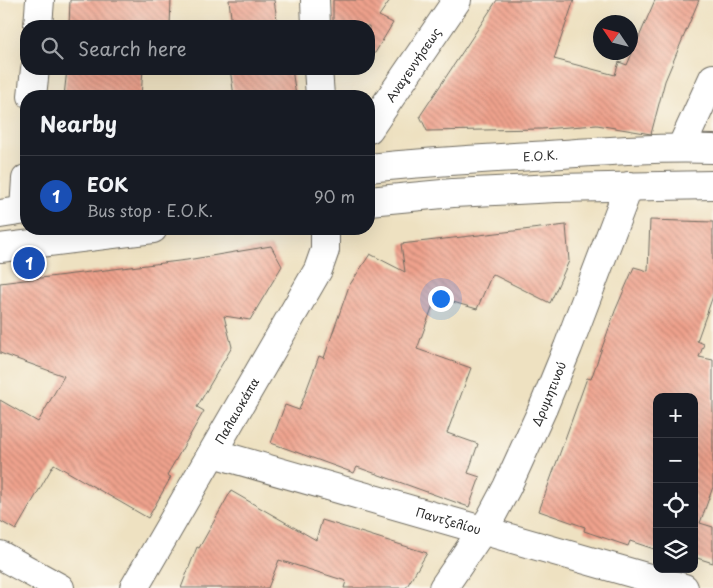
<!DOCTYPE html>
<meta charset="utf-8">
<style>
:root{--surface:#171b24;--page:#242831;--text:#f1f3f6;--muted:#9ea1a6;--line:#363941;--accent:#d1495b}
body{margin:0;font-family:"Playpen Sans",sans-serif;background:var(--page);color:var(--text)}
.controls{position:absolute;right:15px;bottom:15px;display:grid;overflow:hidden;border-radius:10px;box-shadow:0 5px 20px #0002}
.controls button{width:45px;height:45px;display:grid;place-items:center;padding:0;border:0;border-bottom:1px solid var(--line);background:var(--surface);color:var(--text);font:25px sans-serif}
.compass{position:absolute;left:593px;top:15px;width:45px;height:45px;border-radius:50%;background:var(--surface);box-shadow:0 5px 20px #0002;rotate:305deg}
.you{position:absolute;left:440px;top:298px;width:18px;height:18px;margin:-12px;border:4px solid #fff;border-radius:50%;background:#1a73e8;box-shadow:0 0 0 8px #1a73e833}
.badge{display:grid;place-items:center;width:32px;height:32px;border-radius:50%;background:var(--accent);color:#fff;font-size:16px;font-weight:700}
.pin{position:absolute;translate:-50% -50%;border:2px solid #fff;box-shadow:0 1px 5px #0006}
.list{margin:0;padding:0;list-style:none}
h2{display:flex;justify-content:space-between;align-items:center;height:65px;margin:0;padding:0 20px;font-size:21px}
h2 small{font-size:16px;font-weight:400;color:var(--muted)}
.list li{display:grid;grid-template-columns:32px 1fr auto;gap:15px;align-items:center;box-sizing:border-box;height:80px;padding:0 20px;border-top:1px solid var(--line)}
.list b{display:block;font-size:19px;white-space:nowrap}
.list p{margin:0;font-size:16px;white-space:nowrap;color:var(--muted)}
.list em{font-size:16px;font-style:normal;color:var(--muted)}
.icon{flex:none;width:28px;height:28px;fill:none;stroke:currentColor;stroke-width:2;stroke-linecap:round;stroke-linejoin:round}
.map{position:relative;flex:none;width:713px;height:588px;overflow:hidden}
.search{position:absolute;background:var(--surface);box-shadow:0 5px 20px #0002;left:20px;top:20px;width:355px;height:55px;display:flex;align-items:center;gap:12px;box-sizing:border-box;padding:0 18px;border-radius:20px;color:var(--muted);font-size:19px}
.panel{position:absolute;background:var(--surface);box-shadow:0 5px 20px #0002;left:20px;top:90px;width:355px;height:145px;border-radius:20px}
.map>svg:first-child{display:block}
</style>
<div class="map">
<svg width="713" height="588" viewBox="0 0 713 588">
<defs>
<pattern id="building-back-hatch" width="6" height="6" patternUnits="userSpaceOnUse" patternTransform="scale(1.25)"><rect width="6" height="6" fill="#efa28d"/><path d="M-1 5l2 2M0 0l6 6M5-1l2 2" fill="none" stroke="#c28473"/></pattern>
</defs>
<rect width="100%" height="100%" fill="#fbf7ec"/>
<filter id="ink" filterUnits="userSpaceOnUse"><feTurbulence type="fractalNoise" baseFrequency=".02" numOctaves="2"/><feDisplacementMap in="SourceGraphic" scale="10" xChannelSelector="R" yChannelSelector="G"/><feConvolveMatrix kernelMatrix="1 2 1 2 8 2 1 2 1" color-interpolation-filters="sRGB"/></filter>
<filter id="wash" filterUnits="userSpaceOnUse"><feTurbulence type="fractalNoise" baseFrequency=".0096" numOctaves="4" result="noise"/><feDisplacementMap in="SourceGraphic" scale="20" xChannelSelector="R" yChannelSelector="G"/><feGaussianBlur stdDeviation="1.12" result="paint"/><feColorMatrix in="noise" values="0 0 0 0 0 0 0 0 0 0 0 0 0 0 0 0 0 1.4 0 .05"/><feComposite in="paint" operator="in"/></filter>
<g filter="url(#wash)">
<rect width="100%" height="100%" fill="#eee1c1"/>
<g id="blocks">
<g fill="url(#building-back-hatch)">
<polygon points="70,0 171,0 170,26 69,26"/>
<polygon points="229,0 274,0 278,26 232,26"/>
<polygon points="333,0 390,0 379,16 393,23 375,53 369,54 369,26 333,26"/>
<polygon points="497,0 574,0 554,59 615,75 619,62 627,65 655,0 699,0 665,81 651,134 597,125 542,129 427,131 420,116"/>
<polygon points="67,69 143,69 141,96 64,96"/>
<polygon points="230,69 292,69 296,96 234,96"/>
<polygon points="650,220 713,222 713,296 697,341 704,344 699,357 713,360 713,487 700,523 713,527 713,563 694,557 694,397 657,397 657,550 630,541 628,546 584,531 585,527 539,511 587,378 591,379 615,311 634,267 648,271"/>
<polygon points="566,225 569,261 550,303 492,274 477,309 436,297 417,349 471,368 447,433 478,444 468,473 480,477 469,507 357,467 354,473 271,443 285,405 299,410 319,356 324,358 349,286 370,254 405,272 401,244"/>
<polygon points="271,246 282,266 250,320 224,316 232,347 197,407 204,411 167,475 171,477 148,518 54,464 16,530 0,521 0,400 38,422 64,376 0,353 0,283 187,260"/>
<polygon points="231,491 316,540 322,520 427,553 406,588 344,588 346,581 279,560 268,588 181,588 197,547 199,548"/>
</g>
</g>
</g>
<g filter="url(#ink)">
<use href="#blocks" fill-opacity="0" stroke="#6f6b60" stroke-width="1"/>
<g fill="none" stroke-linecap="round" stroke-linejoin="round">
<g stroke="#6f6b60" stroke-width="30">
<g id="minor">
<polyline points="315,0 316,26"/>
<polyline points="38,26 40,0"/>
<polyline points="318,69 320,96"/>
<polyline points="32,96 35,69"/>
<path id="s1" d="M369,129L457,0"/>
<polyline points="681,148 713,78"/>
<polyline points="24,210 26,179"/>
<path id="s2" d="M213,453L684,588"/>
<polyline points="0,555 60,588"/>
<path id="s3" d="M134,588L318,270L325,250V229"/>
<path id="s4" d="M443,588L490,519L507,487L543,408L568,347L629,186"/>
</g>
</g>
<g stroke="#6f6b60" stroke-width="30">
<g id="secondary">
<path id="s5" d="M369,168C423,162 478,159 533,156C593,152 653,147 713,149"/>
<polyline points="369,201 453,193 556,188 713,185"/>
<polyline points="0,214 26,210"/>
<polyline points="0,248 153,229"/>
</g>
</g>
<use href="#minor" stroke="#fff" stroke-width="28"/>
<use href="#secondary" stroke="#fff" stroke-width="28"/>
</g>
</g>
<g text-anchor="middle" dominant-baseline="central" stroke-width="4" stroke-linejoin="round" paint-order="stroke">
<g font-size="12" fill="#2b2b2b" stroke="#fbf7ec">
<text stroke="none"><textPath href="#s1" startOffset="78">Αναγεννήσεως</textPath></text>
<text stroke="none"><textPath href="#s5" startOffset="172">Ε.Ο.Κ.</textPath></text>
<text stroke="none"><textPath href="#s4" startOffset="222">Δρυμητινού</textPath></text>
<text stroke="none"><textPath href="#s3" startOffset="205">Παλαιοκάπα</textPath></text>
<text stroke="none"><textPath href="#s2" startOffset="245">Παντζελίου</textPath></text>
</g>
</g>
</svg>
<div class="controls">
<button>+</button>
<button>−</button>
<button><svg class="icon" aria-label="locate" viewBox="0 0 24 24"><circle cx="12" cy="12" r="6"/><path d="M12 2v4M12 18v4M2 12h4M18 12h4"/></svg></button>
<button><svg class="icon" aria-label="layers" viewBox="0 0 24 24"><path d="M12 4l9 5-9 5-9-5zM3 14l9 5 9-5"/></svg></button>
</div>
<svg class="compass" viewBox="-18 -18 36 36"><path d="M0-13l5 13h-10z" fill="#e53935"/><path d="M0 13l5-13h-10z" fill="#9ea1a6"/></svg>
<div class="you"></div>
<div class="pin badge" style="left:29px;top:263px;background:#1a4fb4">1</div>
<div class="search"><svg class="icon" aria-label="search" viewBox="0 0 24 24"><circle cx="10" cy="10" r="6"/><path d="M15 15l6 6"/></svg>Search here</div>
<section class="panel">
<h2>Nearby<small></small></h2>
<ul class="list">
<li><span class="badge" style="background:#1a4fb4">1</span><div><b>ΕΟΚ</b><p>Bus stop · Ε.Ο.Κ.</p></div><em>90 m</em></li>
</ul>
</section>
</div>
